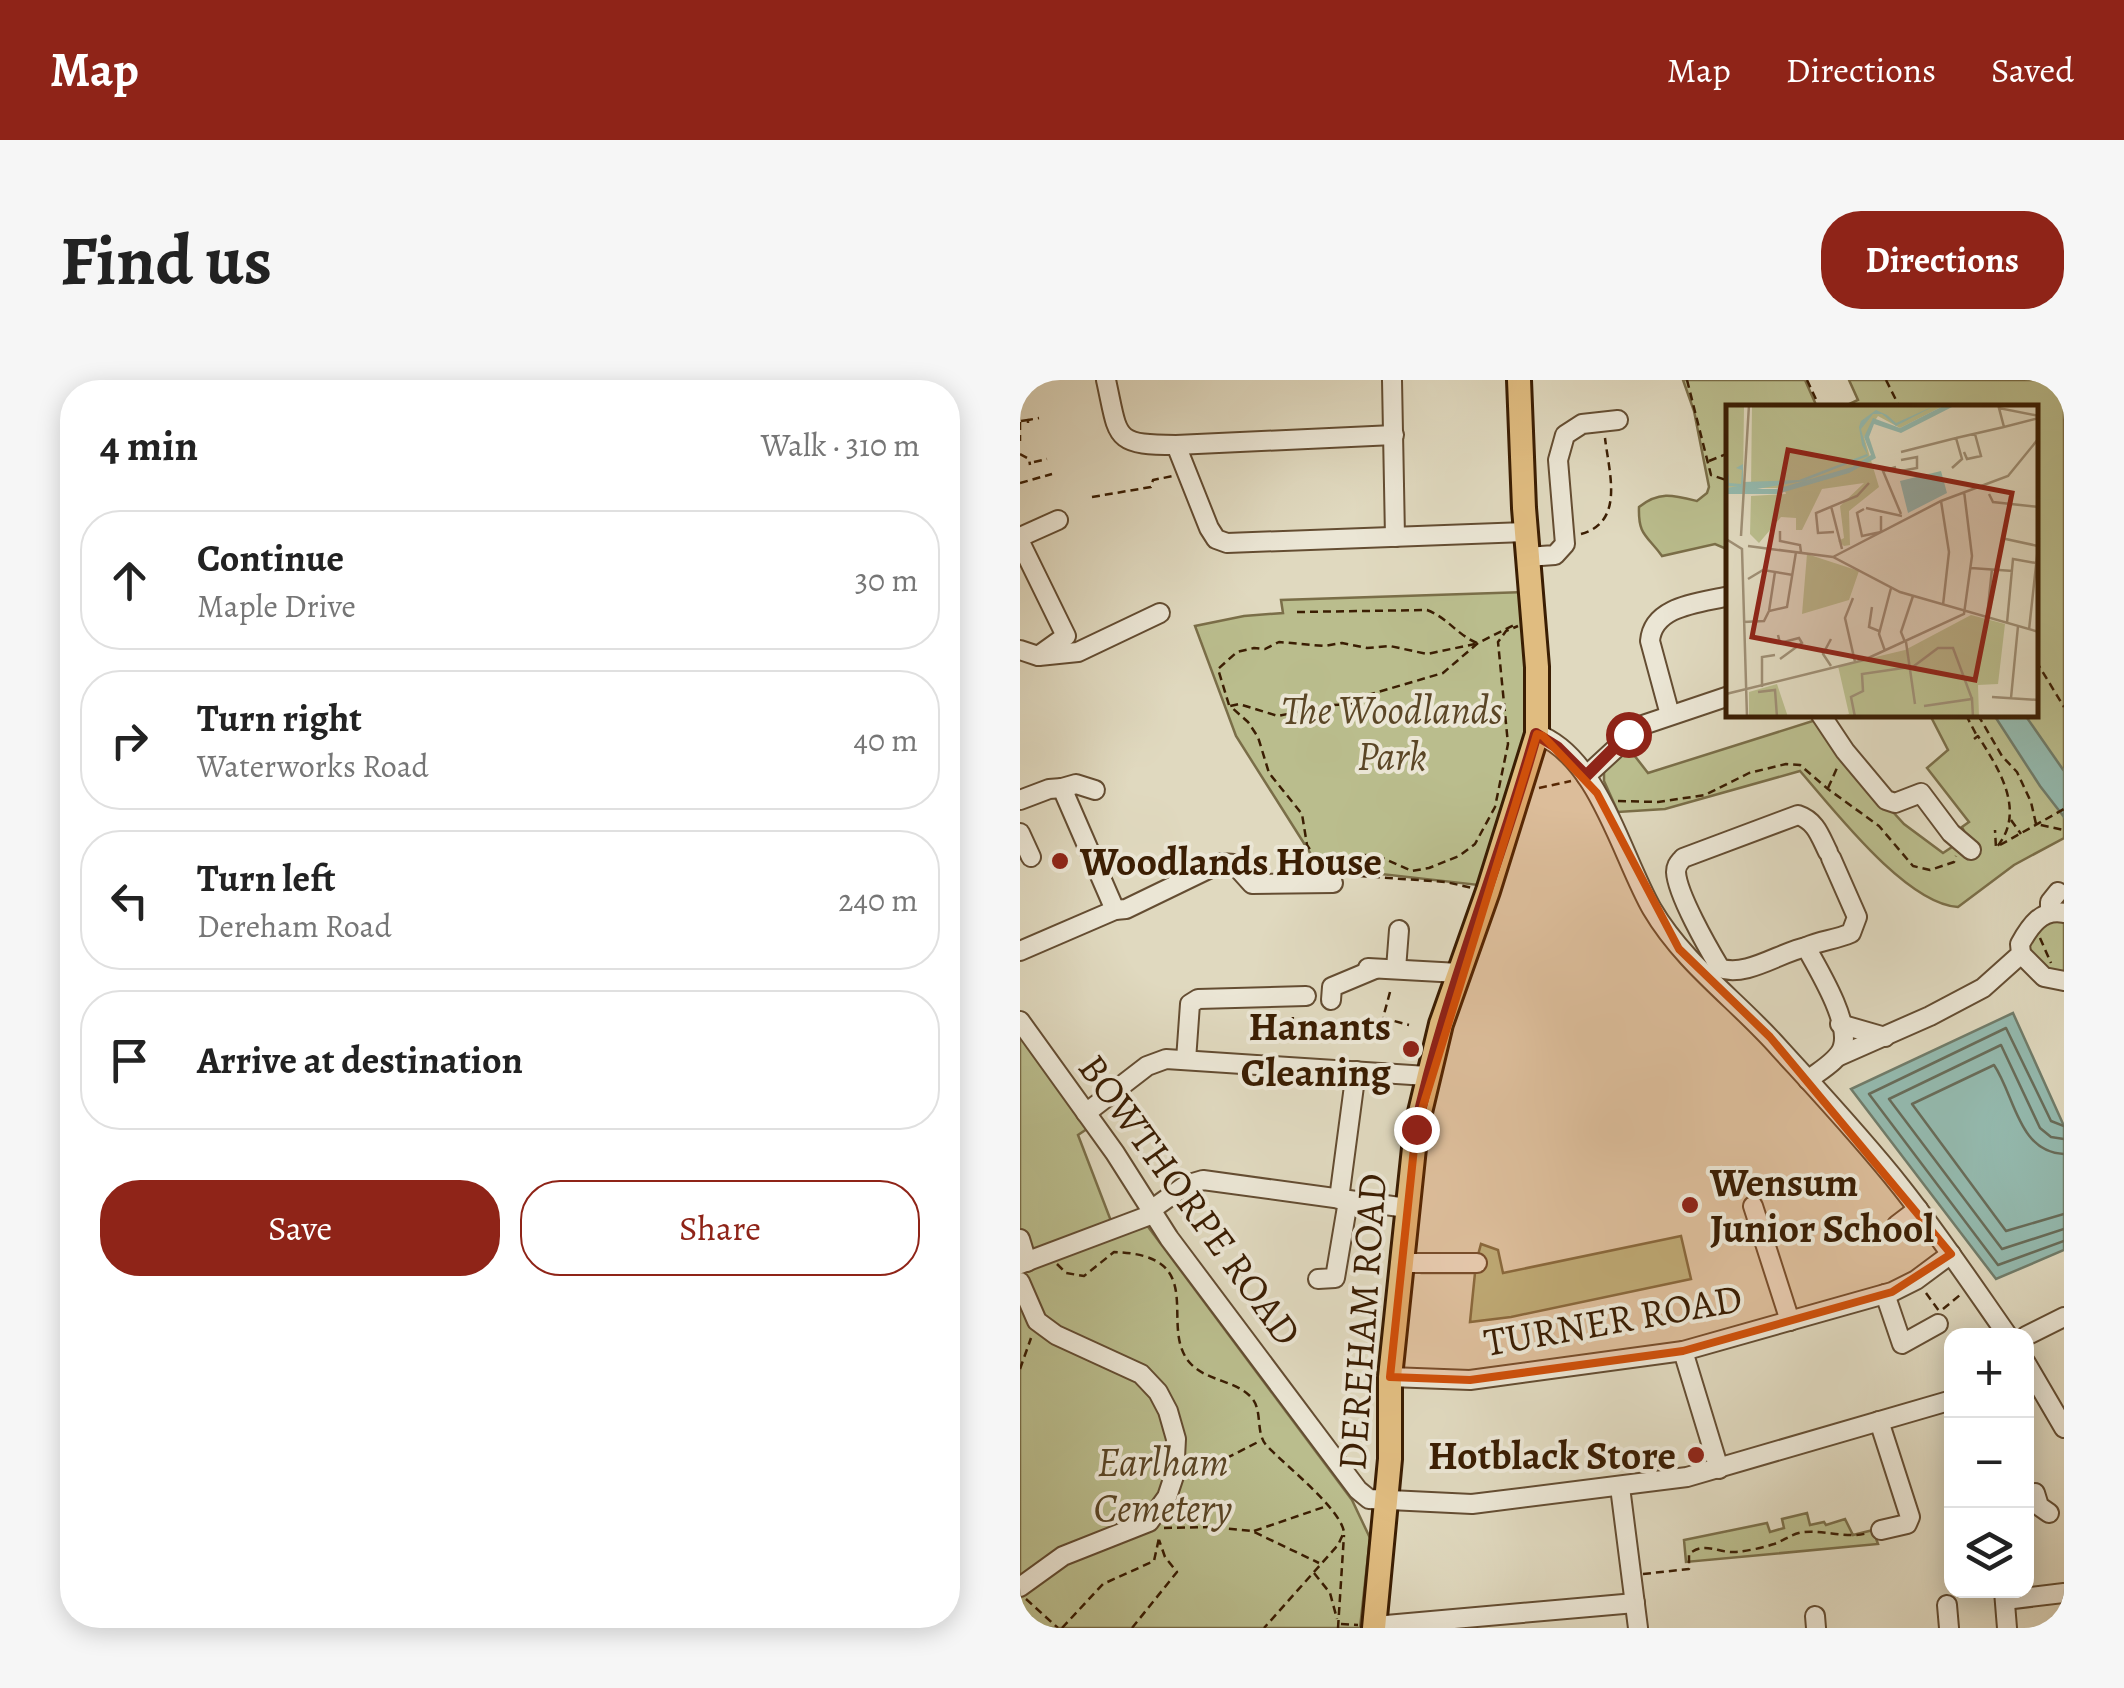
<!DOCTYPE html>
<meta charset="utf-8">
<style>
:root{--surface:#fff;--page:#f6f6f6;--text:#222;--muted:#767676;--line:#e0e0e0;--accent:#8f2418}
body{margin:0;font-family:Alegreya,serif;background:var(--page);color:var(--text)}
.controls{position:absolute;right:30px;bottom:30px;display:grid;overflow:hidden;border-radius:20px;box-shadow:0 5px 25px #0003}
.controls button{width:90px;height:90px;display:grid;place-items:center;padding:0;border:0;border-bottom:2px solid var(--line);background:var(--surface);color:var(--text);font:50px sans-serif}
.stop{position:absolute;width:30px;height:30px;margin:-22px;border:8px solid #8f2418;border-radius:50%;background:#fff}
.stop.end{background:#8f2418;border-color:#fff;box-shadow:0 2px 10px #0008}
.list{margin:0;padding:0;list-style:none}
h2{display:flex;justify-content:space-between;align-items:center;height:130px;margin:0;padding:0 40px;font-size:42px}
h2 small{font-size:32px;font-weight:400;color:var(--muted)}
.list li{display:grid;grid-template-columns:65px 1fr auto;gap:30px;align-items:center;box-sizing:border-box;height:140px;margin:0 20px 20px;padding:0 20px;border:2px solid var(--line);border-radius:40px}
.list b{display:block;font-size:38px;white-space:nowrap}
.list p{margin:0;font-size:32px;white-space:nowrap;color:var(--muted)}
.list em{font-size:32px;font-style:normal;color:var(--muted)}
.actions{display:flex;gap:20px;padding:30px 40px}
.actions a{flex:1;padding:22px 0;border:2px solid var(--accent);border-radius:40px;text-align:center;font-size:35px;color:var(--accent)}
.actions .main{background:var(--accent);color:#fff}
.icon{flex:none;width:55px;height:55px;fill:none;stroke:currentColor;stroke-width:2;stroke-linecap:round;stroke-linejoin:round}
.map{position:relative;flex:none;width:1044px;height:1248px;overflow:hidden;border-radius:40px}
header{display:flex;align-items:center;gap:60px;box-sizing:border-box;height:140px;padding:0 50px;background:var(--accent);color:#fff}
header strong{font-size:48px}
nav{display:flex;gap:55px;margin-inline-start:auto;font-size:35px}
.intro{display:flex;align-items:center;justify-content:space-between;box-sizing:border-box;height:240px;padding:0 60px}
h1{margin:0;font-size:70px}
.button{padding:25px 45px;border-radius:40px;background:var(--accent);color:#fff;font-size:35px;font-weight:700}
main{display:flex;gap:60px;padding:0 60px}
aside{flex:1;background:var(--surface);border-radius:40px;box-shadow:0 5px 25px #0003}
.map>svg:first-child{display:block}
</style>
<header>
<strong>Map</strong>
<nav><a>Map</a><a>Directions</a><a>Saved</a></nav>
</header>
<div class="intro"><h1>Find us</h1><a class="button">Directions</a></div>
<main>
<aside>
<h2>4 min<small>Walk · 310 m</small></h2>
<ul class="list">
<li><svg class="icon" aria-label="ahead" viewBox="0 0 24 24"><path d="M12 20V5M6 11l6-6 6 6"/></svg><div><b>Continue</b><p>Maple Drive</p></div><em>30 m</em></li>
<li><svg class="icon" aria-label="right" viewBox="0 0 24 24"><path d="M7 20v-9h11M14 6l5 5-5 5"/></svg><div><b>Turn right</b><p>Waterworks Road</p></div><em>40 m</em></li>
<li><svg class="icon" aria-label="left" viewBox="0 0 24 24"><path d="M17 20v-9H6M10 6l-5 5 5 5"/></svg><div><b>Turn left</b><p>Dereham Road</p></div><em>240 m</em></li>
<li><svg class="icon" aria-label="arrive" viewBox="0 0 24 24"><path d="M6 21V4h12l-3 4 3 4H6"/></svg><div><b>Arrive at destination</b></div></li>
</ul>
<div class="actions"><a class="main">Save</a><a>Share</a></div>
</aside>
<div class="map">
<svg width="1044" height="1248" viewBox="0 0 1044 1248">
<rect width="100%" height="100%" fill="#e0d9bf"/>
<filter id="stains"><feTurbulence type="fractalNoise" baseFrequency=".002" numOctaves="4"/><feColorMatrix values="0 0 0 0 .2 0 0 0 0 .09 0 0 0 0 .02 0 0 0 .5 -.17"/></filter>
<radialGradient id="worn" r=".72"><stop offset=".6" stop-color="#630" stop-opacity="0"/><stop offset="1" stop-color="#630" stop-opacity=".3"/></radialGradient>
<g fill="#babd8d" stroke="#7a6e48" stroke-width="2.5">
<path d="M663,0H785L797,27L709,28V170L695,164L642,176C627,155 618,156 619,127C639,111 653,115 677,121L687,113L689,107L674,31Z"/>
<path d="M829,0H1044V458L994,485L938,527C886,524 814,430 780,391L645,429L598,432L584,401V387L607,366L628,393L799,339L832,387L884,444L923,473L947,457L942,447L949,442L907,388L928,370L910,335H1016V28L823,27L838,20Z"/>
<polygon points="507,212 508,345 467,506 299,487 216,356 175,246 224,236 263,233 261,220"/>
<polygon points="1044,537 1044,597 1030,595 1007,569 1014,547"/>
<polygon points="0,652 67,749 58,755 91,841 123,840 332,1120 350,1158 340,1248 0,1248"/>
<polygon points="661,856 671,899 491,937 450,942 455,893 402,893 405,875 458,875 461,864 478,870 483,893"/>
<polygon points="787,1133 790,1145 804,1142 806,1145 825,1139 833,1155 853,1150 858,1164 666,1182 664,1160 747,1143 750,1152 764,1148 762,1139"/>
</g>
<g fill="#94baaf" stroke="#707c6a" stroke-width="2.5">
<polygon points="974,335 1005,335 1044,391 1044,437 1020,406"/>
<polygon points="993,633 1044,746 1044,870 976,899 831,709"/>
</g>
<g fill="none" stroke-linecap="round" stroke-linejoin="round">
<g stroke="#686c59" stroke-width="2.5">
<polyline points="1044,746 1031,741 986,648 849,714 978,885 1044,861"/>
<polyline points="1044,759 1031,757 1020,748 981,665 869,719 982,869 1044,849"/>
<path d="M1044,774C998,772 995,716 974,685L892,724L986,851L1044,834"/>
</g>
<g stroke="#644d32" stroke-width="22">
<g id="minor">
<path d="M86,0C99,58 92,65 156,65L189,148L196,159L207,163L505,152"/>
<polyline points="372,0 375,157"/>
<polyline points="156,65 374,55"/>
<polyline points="0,157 38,140"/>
<polyline points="0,162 46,256 18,276 0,270"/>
<polyline points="507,177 535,175 545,164 538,80 545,55 562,44 598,40"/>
<polyline points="19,276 58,272 140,233"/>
<path d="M650,335L630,261C633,225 681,223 709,216"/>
<polyline points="801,335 825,371 866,420 875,423 901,413 931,453 951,470"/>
<path d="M517,354C578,376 602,477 632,529C665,585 718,621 760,669C801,714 843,759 881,807C919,855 953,906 988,956"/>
<polyline points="566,396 620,346 709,316"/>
<polyline points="42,408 56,404 75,410"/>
<polyline points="0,420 29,409 42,408 95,530"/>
<polyline points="0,453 11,477"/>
<polyline points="1030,532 1030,522 1038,512"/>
<path d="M786,567C761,572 725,598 700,588C688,568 657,514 656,492C656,485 659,483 663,478L778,435C796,441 800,456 808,472"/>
<polyline points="0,571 95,530 106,529 201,483 214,484 232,504 313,503"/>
<polyline points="1001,574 1024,597 1044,601"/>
<polyline points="348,588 439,593"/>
<polyline points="376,589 379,550"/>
<polyline points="311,620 312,607 355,589"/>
<polyline points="0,641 95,773 149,858 338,1110 349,1119 452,1124 667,1097 932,1020"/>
<polyline points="820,644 865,657"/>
<path d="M817,677L910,636L963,608L1001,574L1000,564C1010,546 1022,528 1044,533"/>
<polyline points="166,680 170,624 178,619 286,616"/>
<path d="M788,700C799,691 820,680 823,666C830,641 798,589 786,567C802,560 815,560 831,553L837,537L811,478"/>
<polyline points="66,733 127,686 146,679 407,696"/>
<polyline points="319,819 336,691"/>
<polyline points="733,826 770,941"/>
<polyline points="131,830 166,805 183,800 387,828"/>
<polyline points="877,845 898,829"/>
<polyline points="0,859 7,882"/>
<polyline points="381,883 457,883"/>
<polyline points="0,884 133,834"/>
<polyline points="298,899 315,898 328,821"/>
<polyline points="0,902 17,941 36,955 121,994 138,1012 148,1031 156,1059 154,1096 147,1117 129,1142 43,1176 0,1207"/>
<polyline points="865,914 882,964 918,944"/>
<polyline points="1006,956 1044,937"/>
<polyline points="663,971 699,1089"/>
<polyline points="1006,983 1044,1048"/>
<polyline points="370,997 450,1000 663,971 872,912 896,900 931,874"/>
<polyline points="859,1041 890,1137 887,1144 861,1150"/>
<polyline points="600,1107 618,1248"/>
<polyline points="1015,1113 1019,1126 1029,1133"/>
<polyline points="984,1211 987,1248"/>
<polyline points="985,1220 1044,1213"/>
<polyline points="927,1225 929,1248"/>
<polyline points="795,1236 796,1248"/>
<polyline points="355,1246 615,1223"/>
</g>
</g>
<g stroke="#3b1e03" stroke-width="28">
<polyline id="major" points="354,1248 370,1079 370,997 396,749 421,644 468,511 517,354 517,287 504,128 499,0"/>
</g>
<g stroke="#3b1e03" stroke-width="2.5" stroke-dasharray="8 5" stroke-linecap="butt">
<polyline points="667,0 691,95 709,101"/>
<polyline points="787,0 800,28"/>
<polyline points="866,0 880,28"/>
<polyline points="1,41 8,40 7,36"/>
<polyline points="0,42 0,61"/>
<polyline points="8,43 8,40 19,38"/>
<polyline points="0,74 9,79 10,85"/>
<polyline points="689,81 709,73"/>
<polyline points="14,82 27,79"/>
<polyline points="0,103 32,94"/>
<polyline points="72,117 131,107 133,100 153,96"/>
<path d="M561,154C605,142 589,93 585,58"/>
<path d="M277,232L407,230C428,238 436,254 457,263"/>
<polyline points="1016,281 1044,327"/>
<polyline points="209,325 198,289 217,272 234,268 245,269 259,262 304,266 322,263 347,268 370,266 407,274 455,264"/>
<polyline points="946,335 957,356"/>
<polyline points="958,335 982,376 997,392 1011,422 1016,444 1044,450"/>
<path d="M954,359L958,356C979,389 1007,432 976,468L975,450"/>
<polyline points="519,408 551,401"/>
<polyline points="808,408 817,388"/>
<polyline points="598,421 638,422 685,415 729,393 766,384 780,385 808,409 859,446 893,486 910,490 934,482 936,476"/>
<polyline points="991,440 1001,454"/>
<polyline points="980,465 1044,429"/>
<polyline points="307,483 328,474 358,476 392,491 409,488 439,476 455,464 475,427 488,364 478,262 486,251 498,246"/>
<polyline points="306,487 306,484 298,481 287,465 282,434 249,393 238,357 228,342 210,326 219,324 258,336 310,325 335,324 348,315 423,293 458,263 494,245"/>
<polyline points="326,495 426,502 452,508"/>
<polyline points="1020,558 1031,583"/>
<polyline points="370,612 363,638 389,645"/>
<polyline points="359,653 363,639"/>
<polyline points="272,658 273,633"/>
<path d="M37,884L46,893L64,896L94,872C192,875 137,946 170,983C186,1001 215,1000 231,1017C244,1031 234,1054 248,1067C266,1086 320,1128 324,1152L318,1165L244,1248"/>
<polyline points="906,913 919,931"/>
<polyline points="923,929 940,915"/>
<polyline points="0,989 11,958"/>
<polyline points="170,1092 191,1086 240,1061"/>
<polyline points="144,1148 193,1147 232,1151 299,1183"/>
<polyline points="234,1151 307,1126"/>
<polyline points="294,1193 310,1213 317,1239"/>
<path d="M623,1194L669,1189V1174C685,1161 697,1173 715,1172C727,1171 742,1168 754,1164C765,1160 773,1153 784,1152C806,1150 827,1159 848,1153"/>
<polyline points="6,1219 38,1248"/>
<polyline points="321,1244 338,1245"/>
<polyline points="42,1248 83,1204 134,1181 139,1158"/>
<polyline points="112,1248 157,1192 145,1177 139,1160"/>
<polyline points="318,1248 324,1155"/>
</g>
<use href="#minor" stroke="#ebe6d5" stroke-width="18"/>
<use href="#major" stroke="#e0bc80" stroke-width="22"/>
</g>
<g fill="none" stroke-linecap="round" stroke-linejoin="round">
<path stroke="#8f2418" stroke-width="12" d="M396,749C425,614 479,487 516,354L537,367L566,396L608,354"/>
</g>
<path fill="#ce500b" fill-opacity="0.2" stroke="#ce500b" stroke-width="8" stroke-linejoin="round" d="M517,354L523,356L577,413L659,569L750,657L931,874L872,912L663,971L450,1000L370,997L396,749Z"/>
<g fill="#8f2418" stroke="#ebe6d5" stroke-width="4">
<circle cx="40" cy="481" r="10"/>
<circle cx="391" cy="669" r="10"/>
<circle cx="670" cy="825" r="10"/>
<circle cx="676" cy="1075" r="10"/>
</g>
<g text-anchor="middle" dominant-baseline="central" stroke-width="8" stroke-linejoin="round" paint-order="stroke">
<g font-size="40" font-style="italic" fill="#5b4626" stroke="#ebe6d5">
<text x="372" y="330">The Woodlands<tspan x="372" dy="46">Park</tspan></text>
<text x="143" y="1082">Earlham<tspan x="143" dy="46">Cemetery</tspan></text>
</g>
<g font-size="40" font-weight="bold" fill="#3b1e03" stroke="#ebe6d5" text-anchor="start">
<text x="60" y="481">Woodlands House</text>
<text x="371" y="646" text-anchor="end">Hanants<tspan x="371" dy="46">Cleaning</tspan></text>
<text x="690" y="802">Wensum<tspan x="690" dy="46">Junior School</tspan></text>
<text x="656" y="1075" text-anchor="end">Hotblack Store</text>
</g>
<g font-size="40" fill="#3b1e03" stroke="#ebe6d5">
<text transform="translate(170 820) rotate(54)">BOWTHORPE ROAD</text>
<text transform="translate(593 940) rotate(-10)">TURNER ROAD</text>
<text transform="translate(342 942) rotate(-86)">DEREHAM ROAD</text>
</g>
</g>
<g transform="translate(706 25)">
<rect width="312" height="312" fill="#e0d9bf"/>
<path d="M0,0H18L17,82L0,83ZM26,0H219L174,23L152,11L138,32L153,82L123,106L124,140L118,141L112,136L118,133L114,101L138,78L96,84L76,125H70V113L55,112L33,138L24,129L25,91L60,89L58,83H25ZM81,149L133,166L123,195L76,209ZM245,210L279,219L272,279L252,280L253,312H113L123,309L112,261L179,245ZM51,279L62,312H23V287Z" fill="#babd8d"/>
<path d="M219,0H230L175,28L148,19L143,32L150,53L123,68L51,89H0V83L12,81H0L3,68V78L15,79L16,65L10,63L17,59V77L73,75L141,49L136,40L133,22L135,16L150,5L161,10L170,18L210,0L170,21L156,9H147L135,24L142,51L78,76L31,84H50L126,62L145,50L138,32L147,13L174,23ZM215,66L221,88L182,108L174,76Z" fill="#94baaf"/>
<path fill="none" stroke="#9e8e74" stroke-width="2.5" d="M313,11L273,3L278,22L313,13M230,33L278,22M175,47L230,33L236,54L226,63M238,47L241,54L255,51L249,29M175,55L191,52V63L175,66M170,62L157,66L175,109M263,89L267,97L313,102M215,96L223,147L217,200M105,101L116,144M140,103L176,111M138,104L131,108L136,131L155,127V111M54,126V136L74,140L75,147M108,127L92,128L90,108L131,91L143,78M15,131L23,0M275,133L312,141M0,134L16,144L21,312M22,141L107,152L174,187L313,227M107,152L215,96L282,71L313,33M245,163L287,166M22,174L37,165L67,170M127,193L119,213L129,257M146,202L143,222L153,226M43,206L49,167M261,212L266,164M17,217L38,216L43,206L61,202L70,147M281,218L287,154L310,158M303,225L313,133M52,230L54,238L73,233L76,238L54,254M179,237L175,227L187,191M180,237L189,299M159,246L153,229L165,183M105,261L97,249L105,234M184,264L212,243H227L246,294M36,282V252L49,250M32,287L49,285L51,312M0,289L138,255L238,209L246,151L238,86M266,292L313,295M285,293L292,221M198,301L246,294L247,312M129,312L125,292L137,286L136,269L184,262"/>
<path fill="#8f2418" fill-opacity="0.15" stroke="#8f2418" stroke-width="5" d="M62,45L286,88L249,275L26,232Z"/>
<rect width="312" height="312" fill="none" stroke="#3b1e03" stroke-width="5"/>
</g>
<rect width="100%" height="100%" filter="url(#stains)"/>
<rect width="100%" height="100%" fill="url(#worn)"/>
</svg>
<div class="controls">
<button>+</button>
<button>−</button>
<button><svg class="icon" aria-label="layers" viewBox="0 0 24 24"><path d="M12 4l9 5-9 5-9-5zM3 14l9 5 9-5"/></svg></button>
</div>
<div class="stop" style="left:608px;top:354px"></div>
<div class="stop end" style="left:396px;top:749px"></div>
</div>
</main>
